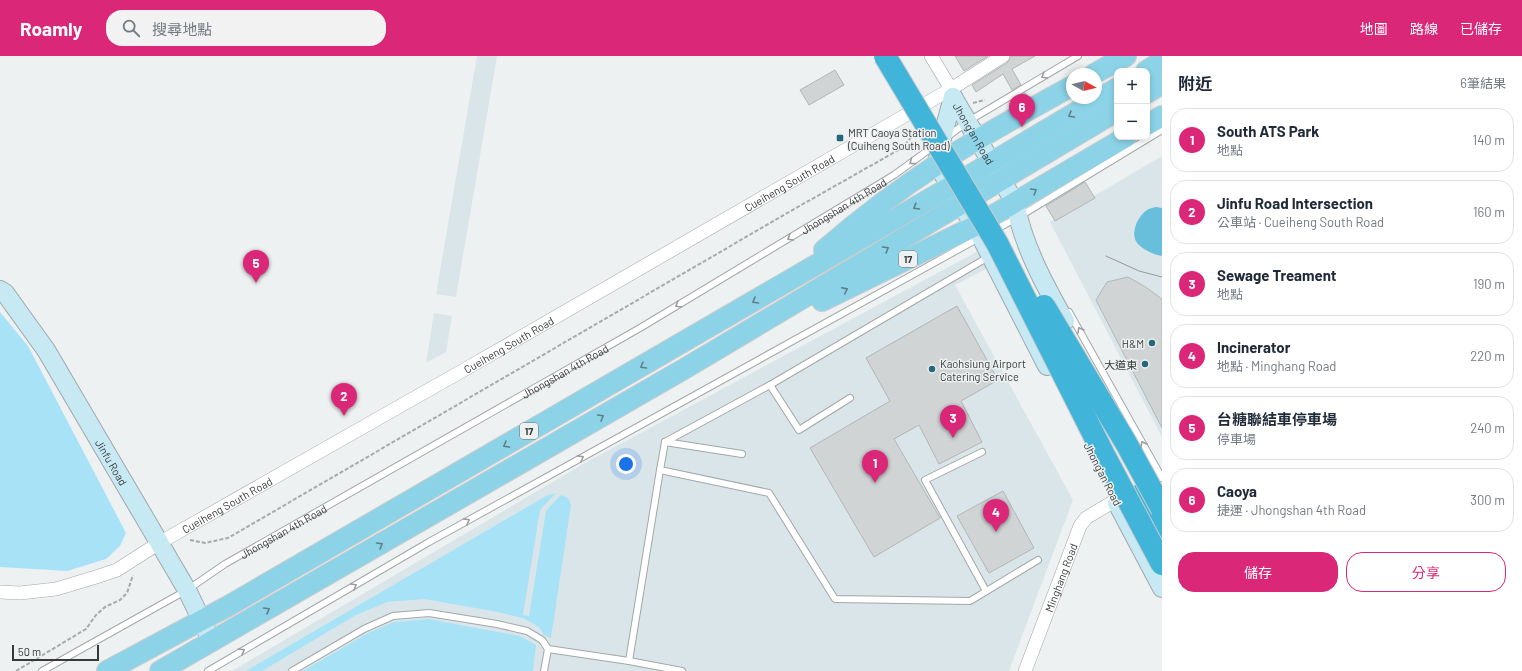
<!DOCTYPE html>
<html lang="zh-TW">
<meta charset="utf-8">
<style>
:root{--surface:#fff;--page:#f2f2f3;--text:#1f2937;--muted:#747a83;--line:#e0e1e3;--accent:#db2777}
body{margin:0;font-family:Barlow,"Noto Sans TC",sans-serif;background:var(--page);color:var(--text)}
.controls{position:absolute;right:12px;top:12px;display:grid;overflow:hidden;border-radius:8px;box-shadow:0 2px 6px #0003}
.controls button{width:36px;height:36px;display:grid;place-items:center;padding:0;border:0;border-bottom:1px solid var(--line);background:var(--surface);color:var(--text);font:20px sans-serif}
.compass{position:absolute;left:1066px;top:12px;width:36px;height:36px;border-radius:50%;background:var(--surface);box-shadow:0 2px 6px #0003;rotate:98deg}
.scale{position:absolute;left:12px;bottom:10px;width:87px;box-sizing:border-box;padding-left:4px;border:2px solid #38393a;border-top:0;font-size:11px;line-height:14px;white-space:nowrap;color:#38393a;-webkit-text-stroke:3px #edf1f2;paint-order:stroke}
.you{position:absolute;left:626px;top:408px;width:14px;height:14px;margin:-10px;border:3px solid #fff;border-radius:50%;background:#1a73e8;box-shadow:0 0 0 6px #1a73e833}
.badge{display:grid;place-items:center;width:26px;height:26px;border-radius:50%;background:var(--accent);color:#fff;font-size:13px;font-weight:700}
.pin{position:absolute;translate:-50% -33px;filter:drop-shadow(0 1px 2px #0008)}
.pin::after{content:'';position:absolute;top:21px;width:14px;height:12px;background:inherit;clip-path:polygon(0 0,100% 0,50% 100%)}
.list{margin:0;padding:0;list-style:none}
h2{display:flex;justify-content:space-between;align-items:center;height:52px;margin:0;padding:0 16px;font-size:17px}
h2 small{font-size:13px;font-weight:400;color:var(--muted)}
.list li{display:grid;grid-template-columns:26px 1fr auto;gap:12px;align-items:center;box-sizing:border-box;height:64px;margin:0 8px 8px;padding:0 8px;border:1px solid var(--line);border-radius:16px}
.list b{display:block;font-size:15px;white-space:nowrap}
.list p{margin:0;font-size:13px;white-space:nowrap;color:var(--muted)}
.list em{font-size:13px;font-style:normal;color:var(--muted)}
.actions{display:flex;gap:8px;padding:12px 16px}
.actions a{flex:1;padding:9px 0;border:1px solid var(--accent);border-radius:16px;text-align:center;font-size:14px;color:var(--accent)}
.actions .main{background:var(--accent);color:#fff}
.icon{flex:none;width:22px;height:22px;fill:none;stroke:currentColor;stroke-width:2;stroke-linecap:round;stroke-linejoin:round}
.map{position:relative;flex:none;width:1162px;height:615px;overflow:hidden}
header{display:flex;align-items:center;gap:24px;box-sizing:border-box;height:56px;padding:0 20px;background:var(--accent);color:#fff}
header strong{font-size:19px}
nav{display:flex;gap:22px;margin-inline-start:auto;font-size:14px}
.search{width:280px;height:36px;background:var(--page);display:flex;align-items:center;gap:10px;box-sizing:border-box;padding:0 14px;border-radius:16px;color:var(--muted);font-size:15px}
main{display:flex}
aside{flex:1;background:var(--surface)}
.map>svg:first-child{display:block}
</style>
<header>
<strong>Roamly</strong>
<div class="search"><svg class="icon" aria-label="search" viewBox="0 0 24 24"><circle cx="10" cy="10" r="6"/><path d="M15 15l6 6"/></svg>搜尋地點</div>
<nav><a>地圖</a><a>路線</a><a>已儲存</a></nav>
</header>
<main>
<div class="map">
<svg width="1162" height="615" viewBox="0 0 1162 615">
<rect width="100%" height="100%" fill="#edf1f2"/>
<g fill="#dae5ea">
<polygon points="477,0 497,0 456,241 436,238"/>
<polygon points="1162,100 1162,381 1050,166"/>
<polygon points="980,194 990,211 955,229 1073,444 1009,615 232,615 585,407"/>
<polygon points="434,257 452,260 446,296 426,307"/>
</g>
<g fill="#a8e2f7">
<polygon points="0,256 28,290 126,477 120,490 106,503 67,515 0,511"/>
<polygon points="556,437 540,454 523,559 529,560 546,455 561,439 568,442 571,449 551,582 544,579 539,571 523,562 493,555 424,543 387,546 356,559 262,615 246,615 546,440"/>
<polygon points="428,563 520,580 536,589 533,615 303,615 368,577 394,566"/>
</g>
<path fill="#67bfdc" d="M1156,151L1162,152V199L1161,200C1153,198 1144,194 1138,188C1129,178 1138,160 1147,154C1150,152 1153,152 1156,151Z"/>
<g fill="#d0d4d5" stroke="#b2b6b7">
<polygon points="955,0 988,0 964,15"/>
<polygon points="1011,0 1035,0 1012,13 1021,29 1012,34 1003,18 976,36 972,29 1007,7"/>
<polygon points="835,14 844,29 809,49 800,34"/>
<polygon points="1025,37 1028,41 1018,47 1016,42"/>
<polygon points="1085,126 1095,142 1055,165 1046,150"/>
<polygon points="1128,221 1144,230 1162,243 1162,372 1096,244 1107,226"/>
<polygon points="957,250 998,324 961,345 982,386 939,408 919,369 894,383 940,462 874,501 810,392 890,345 866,302"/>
<polygon points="1003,435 1034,492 989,517 957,460"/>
</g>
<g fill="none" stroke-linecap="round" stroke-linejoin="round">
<g stroke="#a3a7a8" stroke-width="8">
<g id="lane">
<polyline points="947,81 967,66 1078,0"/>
<polyline points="993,175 1017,162 1162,74"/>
<polyline points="1069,256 1162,422"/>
<polyline points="770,329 799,374 850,342"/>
<polyline points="665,386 660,414 769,437 835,543 970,545 1038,504"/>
<polyline points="665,386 770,329 990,200"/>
<polyline points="665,386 742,398"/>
<polyline points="982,396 925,424 986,535"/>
<polyline points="548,593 629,605 682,615"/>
<polyline points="629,605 660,414"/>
<path id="s1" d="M42,615L187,534L225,508L640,272L894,119L934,90"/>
<polyline points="208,615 429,486 979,182"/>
<polyline points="292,615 364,573 393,560 429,557 497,568 527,575 542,584 548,593 544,615"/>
</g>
</g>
<g stroke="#a3a7a8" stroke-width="14">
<g id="street">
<polyline points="931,0 951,33 953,40"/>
<path id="s2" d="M0,536L20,537L56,533L96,521L117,514L159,487L476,307L951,33L1003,0"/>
<path id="s3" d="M1025,615L1080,470L1086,462L1116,444"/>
</g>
</g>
<g stroke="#a3a7a8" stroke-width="20">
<g id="secondary">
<polyline points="953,41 941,86 937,108 981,181 1047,310"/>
<path id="s4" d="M953,41L1015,147C1023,189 1044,228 1065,265"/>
<path id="s5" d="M0,234L5,237L46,294L187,534L212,586"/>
<polyline points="1117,447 1162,532"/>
</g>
</g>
<g stroke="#cbcccc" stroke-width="22">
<g id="primary">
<polyline points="1146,15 1162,5"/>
<polyline points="1094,18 1126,0"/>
<polyline points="1147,37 1162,28"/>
<polyline points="1147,69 1162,60"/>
<path d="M824,194C860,163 898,134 938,108C981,80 1027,55 1072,30"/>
<polyline points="822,245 973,171 1126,81"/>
<polyline points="107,615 230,549 950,131 1117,32"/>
<polyline points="160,615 684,313 1117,55"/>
</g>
</g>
<g stroke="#cbcccc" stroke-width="24">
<polyline id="highway" points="1143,437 1162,473"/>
</g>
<g stroke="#a7aaab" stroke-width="2" stroke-dasharray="4 2" stroke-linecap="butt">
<polyline points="973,47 985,44"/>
<polyline points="190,484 205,487 228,482 789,156 902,92 914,78"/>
<polyline points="16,615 86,573 96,559 105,551 120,544 127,537 133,519"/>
</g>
<use href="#lane" stroke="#fff" stroke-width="6"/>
<use href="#street" stroke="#fff" stroke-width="13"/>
<use href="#secondary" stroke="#c6e9f4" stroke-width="18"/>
<use href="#primary" stroke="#8cd3e8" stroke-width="20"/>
<use href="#highway" stroke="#40b5d9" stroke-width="22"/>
<polyline stroke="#96999a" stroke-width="1" points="1106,200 1139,215 1162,221"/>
<g stroke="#cbcccc" stroke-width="24" stroke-linecap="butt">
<g id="highway-bridge">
<polyline points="885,0 997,187 1104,399 1162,508"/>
<polyline points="1044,250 1126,387 1162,453"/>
</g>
</g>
<use href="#highway-bridge" stroke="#40b5d9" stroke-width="22"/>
</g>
<defs><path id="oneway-chevron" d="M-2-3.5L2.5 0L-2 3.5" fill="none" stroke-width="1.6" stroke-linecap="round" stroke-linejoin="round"/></defs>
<g stroke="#9c9c9c">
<use href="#oneway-chevron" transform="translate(1044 20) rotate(149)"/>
<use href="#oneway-chevron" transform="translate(912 106) rotate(144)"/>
<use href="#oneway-chevron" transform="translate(790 182) rotate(149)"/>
<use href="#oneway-chevron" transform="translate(678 249) rotate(149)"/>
<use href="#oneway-chevron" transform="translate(1080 274) rotate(-119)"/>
<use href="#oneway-chevron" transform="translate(1143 388) rotate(-119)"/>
<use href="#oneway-chevron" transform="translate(581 402) rotate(-29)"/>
<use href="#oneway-chevron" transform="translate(467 465) rotate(-29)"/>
<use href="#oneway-chevron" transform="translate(354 530) rotate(-30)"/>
<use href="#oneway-chevron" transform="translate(242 595) rotate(-30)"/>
</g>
<g stroke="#5e7e88">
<use href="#oneway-chevron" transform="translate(1071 59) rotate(150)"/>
<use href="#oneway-chevron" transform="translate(1034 135) rotate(-31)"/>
<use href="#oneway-chevron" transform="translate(916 151) rotate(150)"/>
<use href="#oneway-chevron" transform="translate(886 193) rotate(-31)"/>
<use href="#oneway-chevron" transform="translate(845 234) rotate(-26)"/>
<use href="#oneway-chevron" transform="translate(755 245) rotate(150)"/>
<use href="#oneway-chevron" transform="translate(643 310) rotate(150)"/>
<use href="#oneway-chevron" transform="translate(601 361) rotate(-30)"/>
<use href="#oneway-chevron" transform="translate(506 389) rotate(150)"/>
<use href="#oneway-chevron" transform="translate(380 489) rotate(-30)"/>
<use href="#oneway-chevron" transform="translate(267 554) rotate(-30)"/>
</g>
<g fill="#27677c" stroke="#edf1f2" stroke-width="1.5">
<rect x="836" y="78" width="8" height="8" rx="2"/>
<circle cx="1152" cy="287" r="4"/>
<circle cx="1145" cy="308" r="4"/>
<circle cx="932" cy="313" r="4"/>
</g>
<g text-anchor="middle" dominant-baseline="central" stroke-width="3" stroke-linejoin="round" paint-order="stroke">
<g fill="#edf1f2" stroke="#6e7071" stroke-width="1">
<rect x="899" y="195" width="18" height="16" rx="3"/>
<rect x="520" y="367" width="18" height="16" rx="3"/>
</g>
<g font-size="10" font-weight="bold" fill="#38393a">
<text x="908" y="203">17</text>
<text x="529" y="375">17</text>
</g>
<g font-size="11" fill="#38393a" stroke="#edf1f2" text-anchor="start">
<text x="848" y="76">MRT Caoya Station<tspan x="848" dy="13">(Cuiheng South Road)</tspan></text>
<text x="1144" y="287" text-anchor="end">H&amp;M</text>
<text x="940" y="307">Kaohsiung Airport<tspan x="940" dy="13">Catering Service</tspan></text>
<text x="1137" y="308" text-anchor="end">大道東</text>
</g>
<g font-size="11" fill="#38393a" stroke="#edf1f2">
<text stroke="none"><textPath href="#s4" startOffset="42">Jhong'an Road</textPath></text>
<text stroke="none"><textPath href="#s2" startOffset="896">Cueiheng South Road</textPath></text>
<text stroke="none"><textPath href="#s1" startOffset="927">Jhongshan 4th Road</textPath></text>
<text stroke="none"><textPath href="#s2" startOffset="572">Cueiheng South Road</textPath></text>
<text stroke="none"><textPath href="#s1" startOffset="603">Jhongshan 4th Road</textPath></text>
<text stroke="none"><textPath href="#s5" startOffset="206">Jinfu Road</textPath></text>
<text transform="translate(1103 418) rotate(63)">Jhong'an Road</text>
<text stroke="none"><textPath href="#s2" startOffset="248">Cueiheng South Road</textPath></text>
<text stroke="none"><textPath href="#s1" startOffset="279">Jhongshan 4th Road</textPath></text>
<text stroke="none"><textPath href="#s3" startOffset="100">Minghang Road</textPath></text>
</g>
</g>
</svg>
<div class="controls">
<button>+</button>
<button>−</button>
</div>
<svg class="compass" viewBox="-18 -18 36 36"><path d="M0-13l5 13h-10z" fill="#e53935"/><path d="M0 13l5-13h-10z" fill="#747a83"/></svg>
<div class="scale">50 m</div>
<div class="you"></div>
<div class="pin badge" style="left:875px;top:427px">1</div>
<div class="pin badge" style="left:344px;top:360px">2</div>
<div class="pin badge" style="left:953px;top:382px">3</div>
<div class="pin badge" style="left:996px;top:476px">4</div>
<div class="pin badge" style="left:256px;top:227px">5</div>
<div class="pin badge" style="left:1022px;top:71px">6</div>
</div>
<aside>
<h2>附近<small>6筆結果</small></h2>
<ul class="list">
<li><span class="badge">1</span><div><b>South ATS Park</b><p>地點</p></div><em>140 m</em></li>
<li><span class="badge">2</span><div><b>Jinfu Road Intersection</b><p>公車站 · Cueiheng South Road</p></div><em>160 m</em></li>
<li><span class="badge">3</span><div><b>Sewage Treament</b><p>地點</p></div><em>190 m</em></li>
<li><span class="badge">4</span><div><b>Incinerator</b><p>地點 · Minghang Road</p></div><em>220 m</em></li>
<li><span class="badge">5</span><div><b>台糖聯結車停車場</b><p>停車場</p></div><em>240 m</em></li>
<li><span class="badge">6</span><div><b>Caoya</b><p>捷運 · Jhongshan 4th Road</p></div><em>300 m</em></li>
</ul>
<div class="actions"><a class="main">儲存</a><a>分享</a></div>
</aside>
</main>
